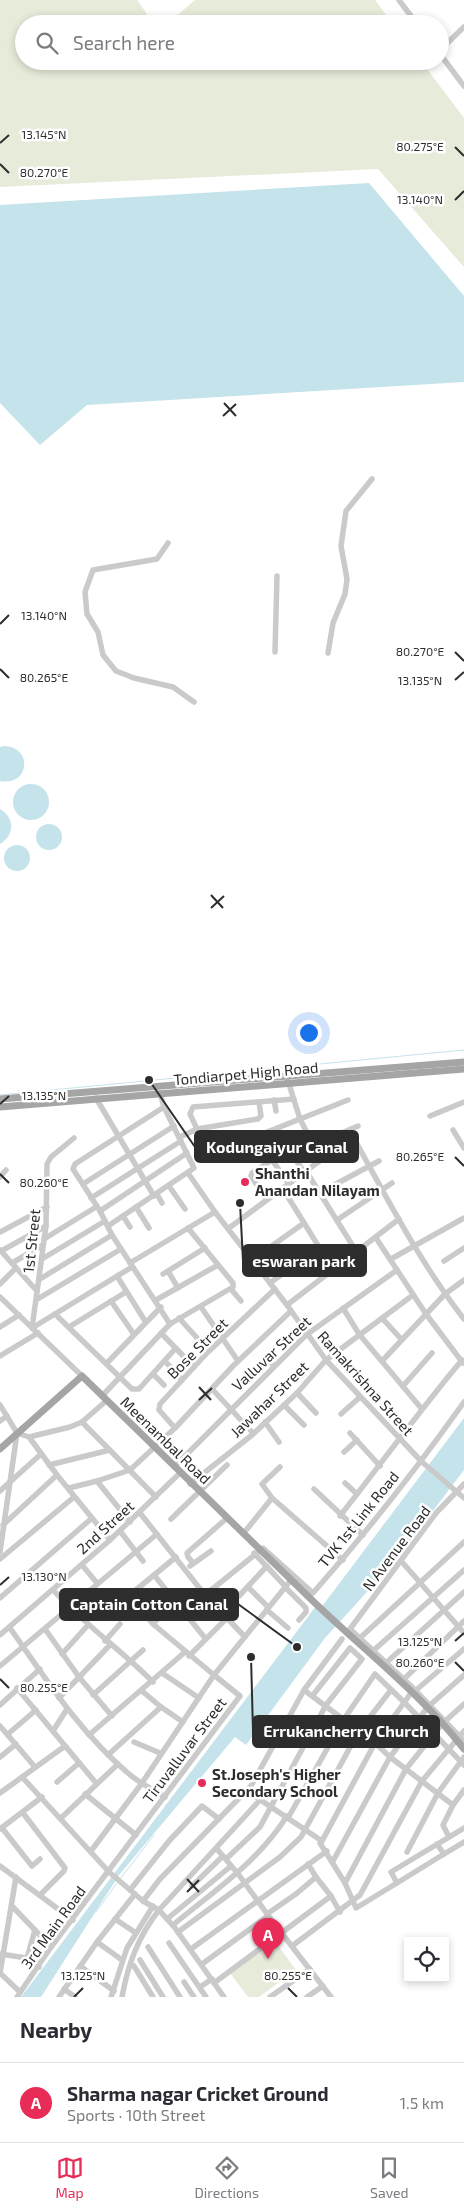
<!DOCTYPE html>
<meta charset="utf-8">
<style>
:root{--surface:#fff;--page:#f7f7f7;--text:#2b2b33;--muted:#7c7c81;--line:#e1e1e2;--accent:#e82b57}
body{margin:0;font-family:"Exo 2",sans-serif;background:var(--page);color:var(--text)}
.controls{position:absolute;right:15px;bottom:15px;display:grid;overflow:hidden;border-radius:0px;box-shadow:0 2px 8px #0003}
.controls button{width:45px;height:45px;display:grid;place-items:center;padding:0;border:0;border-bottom:1px solid var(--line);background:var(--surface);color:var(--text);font:25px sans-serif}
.you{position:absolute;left:308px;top:1032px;width:18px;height:18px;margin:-12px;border:4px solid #fff;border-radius:50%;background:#1a73e8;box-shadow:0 0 0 8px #1a73e833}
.badge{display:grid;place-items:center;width:32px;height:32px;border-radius:50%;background:var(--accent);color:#fff;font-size:16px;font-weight:700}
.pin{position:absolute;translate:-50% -41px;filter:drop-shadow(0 1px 2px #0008)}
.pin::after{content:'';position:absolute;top:26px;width:18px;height:15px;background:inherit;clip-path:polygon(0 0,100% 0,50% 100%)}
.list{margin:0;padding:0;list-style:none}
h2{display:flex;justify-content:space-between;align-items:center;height:65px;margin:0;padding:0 20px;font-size:21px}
h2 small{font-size:16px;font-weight:400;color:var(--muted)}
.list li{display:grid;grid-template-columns:32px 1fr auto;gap:15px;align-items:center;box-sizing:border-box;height:80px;padding:0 20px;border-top:1px solid var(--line)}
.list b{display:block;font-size:19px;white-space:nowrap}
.list p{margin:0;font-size:16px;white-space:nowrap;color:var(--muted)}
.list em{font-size:16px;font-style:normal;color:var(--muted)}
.icon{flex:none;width:28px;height:28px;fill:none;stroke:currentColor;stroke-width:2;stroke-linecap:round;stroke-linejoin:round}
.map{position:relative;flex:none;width:464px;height:1997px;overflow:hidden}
.search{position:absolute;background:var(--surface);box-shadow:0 2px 8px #0003;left:15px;right:15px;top:15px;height:55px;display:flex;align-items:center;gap:12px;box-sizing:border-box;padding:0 18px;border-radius:28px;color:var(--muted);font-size:19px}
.sheet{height:145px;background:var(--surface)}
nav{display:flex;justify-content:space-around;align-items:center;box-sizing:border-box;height:70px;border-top:1px solid var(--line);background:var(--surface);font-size:14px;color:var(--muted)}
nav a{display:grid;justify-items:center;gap:2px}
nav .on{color:var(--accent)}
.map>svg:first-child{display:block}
</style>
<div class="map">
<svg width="464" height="1997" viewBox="0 0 464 1997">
<rect width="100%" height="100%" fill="#fff"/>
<g fill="#e6ebda">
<polygon points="0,0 137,0 154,24 24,24 24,61 421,61 464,118 464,267 378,169 0,187"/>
<polygon points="195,0 375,0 393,24 167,24"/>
<polygon points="274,1940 296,1970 259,1997 248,1997 230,1973"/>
</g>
<g fill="#c5e3eb">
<polygon points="369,183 464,296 464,382 87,405 40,445 0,403 0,205"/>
<path d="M4,746C34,747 29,787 0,781V747Z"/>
<circle cx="31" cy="802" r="18"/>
<path d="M0,809C15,818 15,835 0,844Z"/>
<circle cx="49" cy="837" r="13"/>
<circle cx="17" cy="858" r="13"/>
<polygon points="464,1418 464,1470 395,1561 325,1638 246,1745 235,1737 119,1875 41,1997 21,1997 316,1606 320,1609"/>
</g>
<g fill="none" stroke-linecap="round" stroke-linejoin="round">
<g stroke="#c5e3eb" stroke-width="1">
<polyline points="0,1095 464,1050"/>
<polyline points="121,1878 154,1835"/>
<polyline points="96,1912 117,1883"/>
</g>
<g stroke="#cacaca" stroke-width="5.5">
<polyline points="399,0 417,24"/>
<polyline points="440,50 464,27"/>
<polyline points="440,54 464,86"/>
<polyline points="168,543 157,559 93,570 85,592 87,614 98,632 103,655 116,671 134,678 173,687 194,702"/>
<polyline points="275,652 277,576"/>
<polyline points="328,653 333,623 345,594 347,579 341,546 346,511 372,479"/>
<polyline points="288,1081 300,1119 321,1160 306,1171 356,1251"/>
<polyline points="96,1098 154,1196"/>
<polyline points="294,1099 193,1107 190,1114 197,1129 212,1154 348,1100"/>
<polyline points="274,1100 276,1111"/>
<polyline points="164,1107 75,1164 73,1169 100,1211 112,1235 170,1324"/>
<polyline points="430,1116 464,1102"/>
<polyline points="453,1130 464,1148"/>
<polyline points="180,1137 197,1129 258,1119 261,1116 259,1102"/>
<polyline points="314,1145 358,1126"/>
<polyline points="289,1150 304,1172"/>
<polyline points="267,1152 272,1160"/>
<path d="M321,1160L349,1141L356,1142C389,1202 421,1264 464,1319"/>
<polyline points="188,1173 215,1212 287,1305 326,1360 422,1462 464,1498"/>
<polyline points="0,1177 6,1170"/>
<polyline points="83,1184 174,1126"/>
<polyline points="169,1186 185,1209"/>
<polyline points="283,1189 319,1247 335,1267"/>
<polyline points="321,1192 379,1161"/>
<polyline points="157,1194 162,1203"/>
<polyline points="91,1198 181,1141"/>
<polyline points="267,1200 251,1176 252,1173 272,1160 289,1184"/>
<polyline points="136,1207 149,1228"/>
<polyline points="100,1211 187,1153"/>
<polyline points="123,1216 130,1227"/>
<polyline points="337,1220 392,1183"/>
<polyline points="108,1226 194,1168 164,1107 160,1093"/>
<polyline points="229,1228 306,1171"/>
<polyline points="0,1232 47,1207"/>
<polyline points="376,1238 426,1314 463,1363"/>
<polyline points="44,1239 96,1207"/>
<polyline points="0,1250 37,1291"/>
<polyline points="1,1251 46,1226"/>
<polyline points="42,1259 105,1221"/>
<polyline points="391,1259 464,1218"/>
<polyline points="252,1260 304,1223"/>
<polyline points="444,1261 464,1248"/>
<polyline points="12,1263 43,1245"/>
<polyline points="130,1263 215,1212"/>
<polyline points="168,1271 178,1288"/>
<polyline points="163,1274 205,1248"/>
<polyline points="117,1276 145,1321"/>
<polyline points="40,1279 112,1235"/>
<polyline points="270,1283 319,1247"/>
<polyline points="0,1284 16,1268"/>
<polyline points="231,1289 241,1301"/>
<polyline points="0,1297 82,1376"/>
<polyline points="36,1300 121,1249"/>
<polyline points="156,1300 218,1265"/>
<polyline points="111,1301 133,1333"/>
<polyline points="287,1305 399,1219"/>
<polyline points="201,1307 238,1361"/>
<polyline points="343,1308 359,1334 421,1408"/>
<polyline points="55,1314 132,1389 139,1389 175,1349"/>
<polyline points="179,1318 198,1339"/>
<polyline points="382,1318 401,1339"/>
<polyline points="0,1327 19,1315"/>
<polyline points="69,1327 126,1292"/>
<polyline points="32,1328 46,1226 47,1164 51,1157 74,1138"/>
<polyline points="32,1328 132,1267"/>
<polyline points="161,1333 194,1367"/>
<polyline points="0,1356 38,1333"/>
<polyline points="266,1357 274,1366"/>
<polyline points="165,1361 182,1380"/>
<polyline points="382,1361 445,1294 464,1280"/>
<polyline points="107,1363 161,1307"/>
<polyline points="153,1374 164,1385"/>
<polyline points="403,1386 432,1353"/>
<polyline points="212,1389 253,1433"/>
<polyline points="297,1393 316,1413"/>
<polyline points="102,1396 170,1324 233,1287 233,1283 188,1228"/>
<polyline points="0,1405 17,1433 29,1437 70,1427 82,1422 106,1401"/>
<polyline points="284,1405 304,1425"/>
<polyline points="341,1414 360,1397"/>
<polyline points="0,1421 7,1416"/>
<polyline points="82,1422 156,1497"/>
<polyline points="265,1422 279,1442"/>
<polyline points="175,1428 159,1410 160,1404 207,1353 275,1289"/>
<polyline points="350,1433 380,1466"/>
<polyline points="29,1437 57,1475 110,1540"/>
<polyline points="344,1452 357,1440"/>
<polyline points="49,1465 110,1450"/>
<polyline points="174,1467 306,1335 397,1270"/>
<polyline points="97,1481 130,1522"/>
<polyline points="345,1483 357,1494"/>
<polyline points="190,1484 252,1435 297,1393 326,1360 413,1295"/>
<polyline points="464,1484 436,1513 350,1629 410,1685 464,1741"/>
<polyline points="69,1488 97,1481 130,1470 175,1428 233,1366 291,1311"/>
<polyline points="314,1489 363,1535"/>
<polyline points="0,1491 41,1454"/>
<polyline points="272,1498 343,1560"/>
<polyline points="140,1513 205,1595 245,1637"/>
<path d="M340,1516C381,1464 419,1411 462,1360"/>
<polyline points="171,1519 227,1465"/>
<polyline points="3,1525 57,1475"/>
<polyline points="120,1531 143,1561"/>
<polyline points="243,1534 272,1498 262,1484 280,1467"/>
<polyline points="0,1552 17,1433"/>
<polyline points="254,1553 285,1586"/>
<polyline points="0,1559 74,1497"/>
<polyline points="402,1562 464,1633"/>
<polyline points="193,1563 188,1557 187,1553 227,1518"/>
<polyline points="82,1565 97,1583"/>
<polyline points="190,1566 211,1551"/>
<polyline points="154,1575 205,1638"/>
<polyline points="248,1587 268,1607"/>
<polyline points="285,1587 306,1608 306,1612 299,1620"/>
<path d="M53,1590C84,1624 121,1650 153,1682"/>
<path d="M205,1595L263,1548L313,1593C367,1532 417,1468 464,1402"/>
<polyline points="239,1596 267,1566"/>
<polyline points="0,1598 92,1518"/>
<polyline points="138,1606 153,1624"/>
<polyline points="267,1610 288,1628"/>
<polyline points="109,1612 176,1557"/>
<path d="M10,1628C46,1679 80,1733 129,1774C140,1783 153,1790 165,1797"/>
<polyline points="45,1629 79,1677 112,1716"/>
<polyline points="0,1635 110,1540 180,1473"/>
<polyline points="360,1638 464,1542"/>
<polyline points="105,1641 120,1624"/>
<polyline points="374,1650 464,1570"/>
<polyline points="62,1654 88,1625"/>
<polyline points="189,1656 226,1619"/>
<polyline points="387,1662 464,1592"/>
<polyline points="0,1666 157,1534"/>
<polyline points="162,1673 199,1698"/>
<polyline points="404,1679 464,1621"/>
<polyline points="17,1688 96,1783"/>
<polyline points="304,1690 375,1743 390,1757 453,1805"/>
<polyline points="142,1691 161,1707"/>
<polyline points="415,1691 464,1649"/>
<polyline points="93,1695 143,1650"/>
<polyline points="59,1698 110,1645"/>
<polyline points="0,1705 40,1669"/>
<polyline points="430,1705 464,1675"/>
<polyline points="0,1726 35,1767"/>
<polyline points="53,1731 67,1709"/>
<polyline points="8,1734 36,1710"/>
<polyline points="89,1735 185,1652"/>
<polyline points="134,1742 160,1753"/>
<polyline points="108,1755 161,1707 183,1722"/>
<polyline points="0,1757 16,1744"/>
<polyline points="22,1777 109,1872 143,1901 159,1910 175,1928 224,1997"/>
<polyline points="57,1782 79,1763"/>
<polyline points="247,1791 322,1841 320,1843 345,1883 356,1908 397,1883 391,1872 464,1828"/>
<polyline points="0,1793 65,1746"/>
<polyline points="85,1794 136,1835"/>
<polyline points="23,1813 65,1868 64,1871 40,1895"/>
<polyline points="61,1818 118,1764"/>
<polyline points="288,1818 344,1719 375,1674 405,1703 464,1765"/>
<polyline points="2,1828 32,1866 40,1859"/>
<polyline points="0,1829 42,1797"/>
<polyline points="449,1837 443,1825 453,1805 464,1790"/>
<polyline points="322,1841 375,1743 411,1693"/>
<polyline points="437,1844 444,1854 464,1842"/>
<polyline points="217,1849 239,1875 270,1918 331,1997"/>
<polyline points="91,1851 142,1783 214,1675 153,1624 175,1600"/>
<polyline points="407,1852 438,1793 464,1757"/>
<polyline points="226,1859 260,1827 326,1705 362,1659 350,1648 313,1695"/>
<polyline points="333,1861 390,1757 427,1708"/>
<polyline points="308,1864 316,1877"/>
<polyline points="0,1866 73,1920"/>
<polyline points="16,1877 0,1973 20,1992"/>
<polyline points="345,1883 406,1769 442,1724 464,1704"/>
<polyline points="397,1883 444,1854"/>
<polyline points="192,1886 223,1856"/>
<polyline points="130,1890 169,1841 202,1806 219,1819"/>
<polyline points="143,1901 160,1879 251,1786 304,1690 342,1639"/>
<polyline points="12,1906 51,1947"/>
<polyline points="267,1914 296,1894 316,1877 331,1896"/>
<polyline points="115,1919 136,1933"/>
<polyline points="167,1919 231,1866"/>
<path d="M173,1925C214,1891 258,1862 287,1816"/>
<polyline points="178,1932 280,1857 301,1837 359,1731 391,1690"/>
<polyline points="97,1942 122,1960"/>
<polyline points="169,1943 206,1997"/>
<polyline points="292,1946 360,1895 422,1781 464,1731"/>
<polyline points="148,1947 180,1997"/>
<polyline points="191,1949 327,1851"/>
<polyline points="0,1954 27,1958 39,1967"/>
<polyline points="27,1958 35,1930"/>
<polyline points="140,1960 163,1997"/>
<polyline points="202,1964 268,1916"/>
<polyline points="80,1966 114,1991"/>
<polyline points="134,1966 153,1997"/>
<polyline points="184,1982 194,1997"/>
<polyline points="214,1983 331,1896 340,1912"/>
<polyline points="200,1987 212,1979"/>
<polyline points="64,1989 75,1997"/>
<polyline points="17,1997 51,1947 240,1696 214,1675 291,1580"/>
<polyline points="59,1997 97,1942 135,1894"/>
<polyline points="111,1997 127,1948 153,1906"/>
<path d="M122,1997C128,1964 138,1937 159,1910L259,1801"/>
<polyline points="270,1997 310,1969"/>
<polyline points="307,1997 323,1986"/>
</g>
<g stroke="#a5a5a5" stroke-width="7">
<polyline points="0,1099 464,1062"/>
<polyline points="0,1107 464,1069"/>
<path d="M0,1449L82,1376C160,1452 237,1528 315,1603C365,1651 421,1694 464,1749"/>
</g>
</g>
<path fill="none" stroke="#2d2d2d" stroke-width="2" d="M0,143L9,135M455,147L464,156M0,164L9,173M455,200L464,191M224,403L236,416M223,416L236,404M0,624L9,615M455,652L464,661M0,669L9,678M455,680L464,672M211,895L223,908M211,908L224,896M0,1104L9,1096M455,1157L464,1166M0,1174L9,1183M199,1387L211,1400M199,1400L212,1388M0,1585L9,1577M455,1641L464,1633M455,1662L464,1671M0,1679L9,1688M187,1879L199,1892M187,1892L199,1880M288,1988L297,1997M74,1997L83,1988"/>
<g fill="#e82b57" stroke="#fff" stroke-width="2">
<circle cx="245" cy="1182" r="5"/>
<circle cx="202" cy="1783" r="5"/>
</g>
<g text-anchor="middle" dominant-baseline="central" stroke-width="5" stroke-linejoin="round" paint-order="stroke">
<g font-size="15" fill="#2d2d2d" stroke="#fff">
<text transform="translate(246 1073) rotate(-5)">Tondiarpet High Road</text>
<text transform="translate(31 1241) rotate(-84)">1st Street</text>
<text transform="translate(197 1348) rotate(-45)">Bose Street</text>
<text transform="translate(271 1353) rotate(-43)">Valluvar Street</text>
<text transform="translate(366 1383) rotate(48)">Ramakrishna Street</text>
<text transform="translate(269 1399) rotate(-44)">Jawahar Street</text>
<text transform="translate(166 1440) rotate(44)">Meenambal Road</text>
<text transform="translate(358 1519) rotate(-51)">TVK 1st Link Road</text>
<text transform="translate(105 1527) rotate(-42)">2nd Street</text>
<text transform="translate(396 1548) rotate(-53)">N Avenue Road</text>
<text transform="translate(184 1750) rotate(-53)">Tiruvalluvar Street</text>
<text transform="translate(53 1927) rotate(-54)">3rd Main Road</text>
</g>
<g font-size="15" font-weight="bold" fill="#2d2d2d" stroke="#fff" text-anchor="start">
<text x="255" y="1173">Shanthi<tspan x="255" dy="17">Anandan Nilayam</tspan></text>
<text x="212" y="1774">St.Joseph's Higher<tspan x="212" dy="17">Secondary School</tspan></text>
</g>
</g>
<g font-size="12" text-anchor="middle" fill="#2d2d2d" stroke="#fff" stroke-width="5" stroke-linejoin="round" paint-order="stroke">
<text x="44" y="139">13.145°N</text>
<text x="420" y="151">80.275°E</text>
<text x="44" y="177">80.270°E</text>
<text x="420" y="204">13.140°N</text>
<text x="44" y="620">13.140°N</text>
<text x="420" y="656">80.270°E</text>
<text x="44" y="682">80.265°E</text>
<text x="420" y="685">13.135°N</text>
<text x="44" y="1100">13.135°N</text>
<text x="420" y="1161">80.265°E</text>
<text x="44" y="1187">80.260°E</text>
<text x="44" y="1581">13.130°N</text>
<text x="420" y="1646">13.125°N</text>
<text x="420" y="1667">80.260°E</text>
<text x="44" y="1692">80.255°E</text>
<text x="288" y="1980">80.255°E</text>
<text x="83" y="1980">13.125°N</text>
</g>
<path fill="none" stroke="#2d2d2d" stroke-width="2" d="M149 1080L195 1147M240 1203L243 1261M297 1647L238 1604M251 1657L253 1731"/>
<g fill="#2d2d2d" stroke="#fff" stroke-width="2">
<circle cx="149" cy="1080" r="5"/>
<circle cx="240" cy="1203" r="5"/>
<circle cx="297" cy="1647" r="5"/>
<circle cx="251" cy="1657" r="5"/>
</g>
<g fill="#2d2d2d" stroke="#2d2d2d" stroke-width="2">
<rect x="195" y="1131" width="163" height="31" rx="5"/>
<rect x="243" y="1245" width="123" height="31" rx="5"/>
<rect x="60" y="1589" width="178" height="31" rx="5"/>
<rect x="253" y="1716" width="186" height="31" rx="5"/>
</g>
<g font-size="16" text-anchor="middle" font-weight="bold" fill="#fff">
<text x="277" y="1153">Kodungaiyur Canal</text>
<text x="304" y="1267">eswaran park</text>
<text x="149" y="1610">Captain Cotton Canal</text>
<text x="346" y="1737">Errukancherry Church</text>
</g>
</svg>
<div class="controls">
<button><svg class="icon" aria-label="locate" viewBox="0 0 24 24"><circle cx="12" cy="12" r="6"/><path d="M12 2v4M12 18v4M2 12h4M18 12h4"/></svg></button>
</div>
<div class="you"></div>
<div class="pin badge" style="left:268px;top:1959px">A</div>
<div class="search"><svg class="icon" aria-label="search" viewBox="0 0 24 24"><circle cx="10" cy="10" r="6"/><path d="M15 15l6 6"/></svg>Search here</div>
</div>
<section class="sheet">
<h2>Nearby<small></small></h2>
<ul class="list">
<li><span class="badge">A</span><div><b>Sharma nagar Cricket Ground</b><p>Sports · 10th Street</p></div><em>1.5 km</em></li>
</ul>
</section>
<nav>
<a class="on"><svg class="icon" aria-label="map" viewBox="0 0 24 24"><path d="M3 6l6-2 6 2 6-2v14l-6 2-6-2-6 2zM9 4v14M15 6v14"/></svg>Map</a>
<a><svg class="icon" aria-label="directions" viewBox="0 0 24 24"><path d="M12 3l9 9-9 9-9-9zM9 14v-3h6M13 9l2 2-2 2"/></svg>Directions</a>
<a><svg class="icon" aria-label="saved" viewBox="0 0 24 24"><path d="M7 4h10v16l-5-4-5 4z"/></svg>Saved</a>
</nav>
